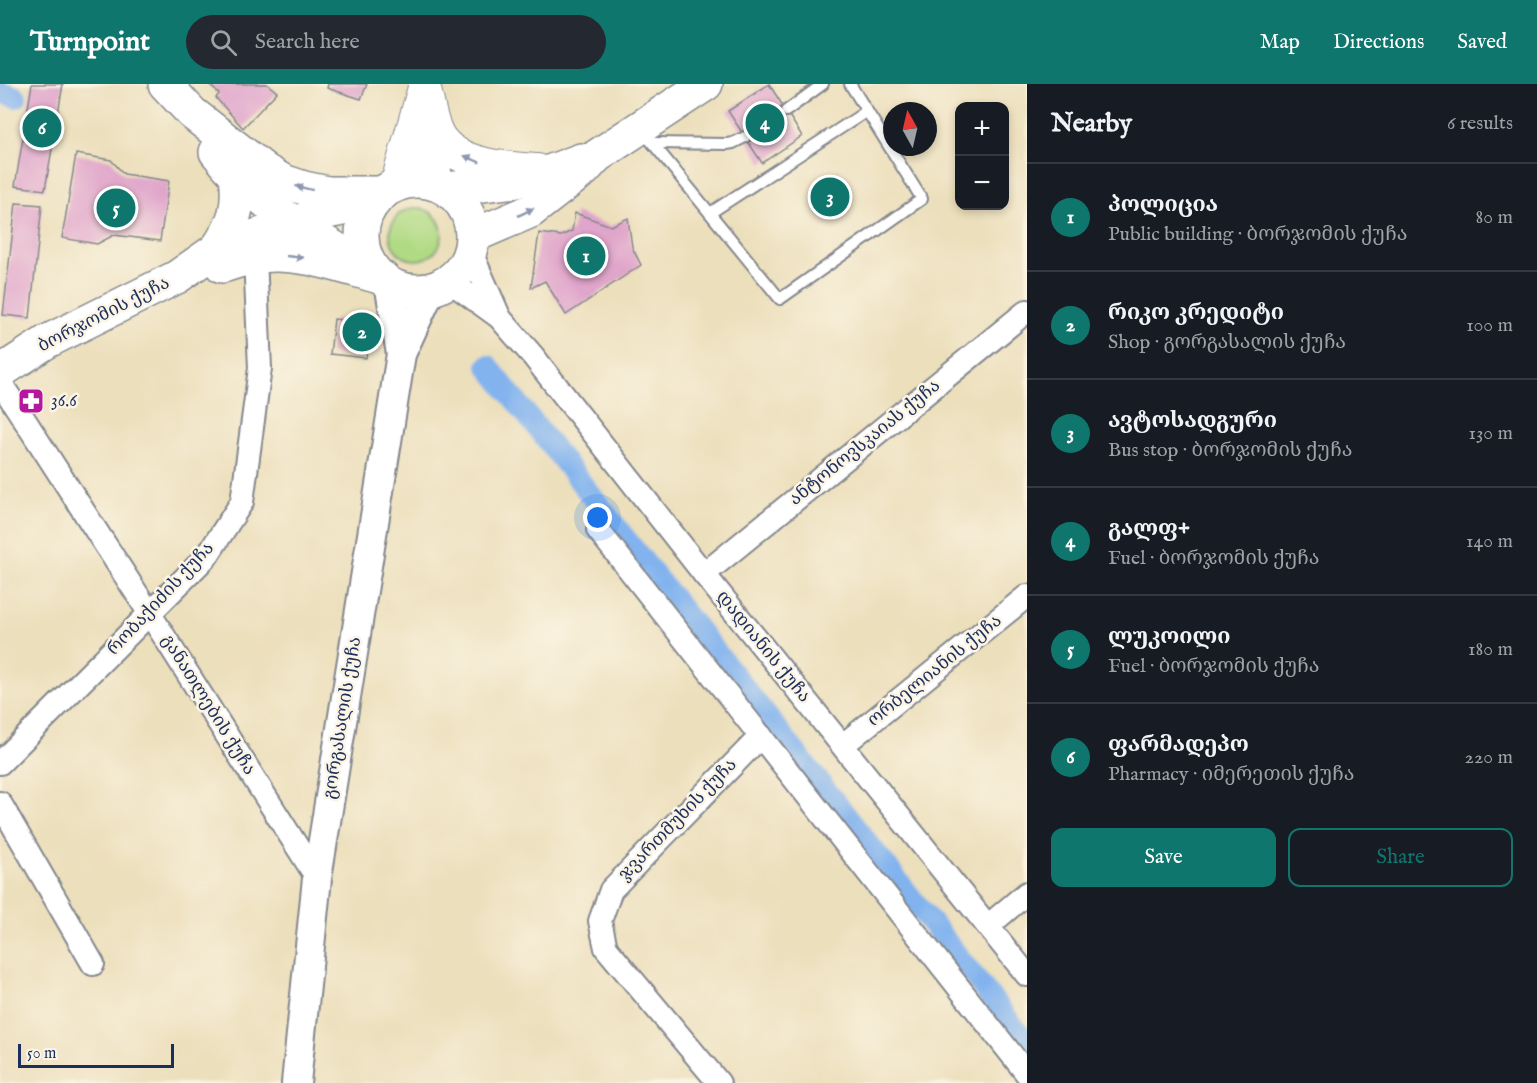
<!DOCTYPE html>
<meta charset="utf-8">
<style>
:root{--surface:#171b24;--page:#242831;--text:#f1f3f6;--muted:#9ea1a6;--line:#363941;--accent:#0f766e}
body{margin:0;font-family:"IM FELL English","Noto Serif Georgian",serif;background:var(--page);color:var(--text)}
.controls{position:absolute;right:18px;top:18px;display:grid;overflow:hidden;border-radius:12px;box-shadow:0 3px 9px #0003}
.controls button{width:54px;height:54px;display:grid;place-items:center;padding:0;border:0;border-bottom:2px solid var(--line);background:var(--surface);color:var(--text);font:30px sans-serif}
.compass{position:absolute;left:883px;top:18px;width:54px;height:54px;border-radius:50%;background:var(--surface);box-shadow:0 3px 9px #0003;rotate:352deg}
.scale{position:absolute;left:18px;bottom:15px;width:156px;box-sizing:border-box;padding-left:6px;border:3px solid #1b2f5e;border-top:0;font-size:16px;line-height:21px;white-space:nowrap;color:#1b2f5e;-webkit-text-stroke:4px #fcf5e5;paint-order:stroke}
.you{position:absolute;left:598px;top:434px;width:21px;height:21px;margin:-15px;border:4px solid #fff;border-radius:50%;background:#1a73e8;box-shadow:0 0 0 9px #1a73e833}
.badge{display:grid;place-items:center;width:39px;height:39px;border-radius:50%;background:var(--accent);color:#fff;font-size:20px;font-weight:700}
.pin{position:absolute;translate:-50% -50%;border:3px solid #fff;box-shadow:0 2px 6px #0006}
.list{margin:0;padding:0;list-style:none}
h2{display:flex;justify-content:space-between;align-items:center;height:78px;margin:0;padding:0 24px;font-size:26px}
h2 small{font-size:20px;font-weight:400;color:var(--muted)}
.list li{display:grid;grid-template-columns:39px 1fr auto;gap:18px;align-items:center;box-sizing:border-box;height:108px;padding:0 24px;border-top:2px solid var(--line)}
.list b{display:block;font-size:22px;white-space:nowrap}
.list p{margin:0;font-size:20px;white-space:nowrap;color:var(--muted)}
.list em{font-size:20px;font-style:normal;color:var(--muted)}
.actions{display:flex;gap:12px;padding:18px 24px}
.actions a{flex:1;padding:14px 0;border:2px solid var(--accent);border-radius:12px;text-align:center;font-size:21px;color:var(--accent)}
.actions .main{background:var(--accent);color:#fff}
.icon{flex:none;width:33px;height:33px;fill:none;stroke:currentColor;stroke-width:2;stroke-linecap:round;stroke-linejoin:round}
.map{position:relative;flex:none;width:1027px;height:999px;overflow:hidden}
header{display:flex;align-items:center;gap:36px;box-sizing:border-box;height:84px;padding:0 30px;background:var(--accent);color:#fff}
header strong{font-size:28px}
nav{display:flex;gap:33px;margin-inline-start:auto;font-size:21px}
.search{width:420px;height:54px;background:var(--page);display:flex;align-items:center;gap:15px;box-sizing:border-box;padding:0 21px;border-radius:33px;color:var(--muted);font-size:22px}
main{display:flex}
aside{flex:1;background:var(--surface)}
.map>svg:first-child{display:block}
</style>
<header>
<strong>Turnpoint</strong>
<div class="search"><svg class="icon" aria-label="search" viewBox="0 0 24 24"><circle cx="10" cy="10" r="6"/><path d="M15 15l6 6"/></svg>Search here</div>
<nav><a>Map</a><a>Directions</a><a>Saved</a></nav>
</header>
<main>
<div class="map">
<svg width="1027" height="999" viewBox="0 0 1027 999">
<rect width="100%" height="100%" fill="#fcf5e5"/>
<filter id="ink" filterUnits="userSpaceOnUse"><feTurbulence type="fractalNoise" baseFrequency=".0167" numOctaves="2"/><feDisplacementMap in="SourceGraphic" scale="12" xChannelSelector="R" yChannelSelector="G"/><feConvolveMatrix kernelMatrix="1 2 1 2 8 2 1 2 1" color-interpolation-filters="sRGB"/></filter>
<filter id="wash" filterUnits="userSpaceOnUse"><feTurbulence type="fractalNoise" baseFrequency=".008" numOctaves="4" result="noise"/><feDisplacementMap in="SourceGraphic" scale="24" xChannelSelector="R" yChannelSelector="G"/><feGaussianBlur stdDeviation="1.35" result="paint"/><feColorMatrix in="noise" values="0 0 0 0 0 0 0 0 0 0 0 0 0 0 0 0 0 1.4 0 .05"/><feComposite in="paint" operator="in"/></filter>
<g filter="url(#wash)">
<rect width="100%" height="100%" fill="#ecdfbc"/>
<circle fill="#b1da84" stroke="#668471" stroke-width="1.5" cx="416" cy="150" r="26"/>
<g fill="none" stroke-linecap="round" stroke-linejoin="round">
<g stroke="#82b3ee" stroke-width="22">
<polyline points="0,8 16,13"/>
<polyline points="488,282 1027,959"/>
</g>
</g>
<g id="blocks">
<g fill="#e0a5ca">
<polygon points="32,0 63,0 45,106 15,102"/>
<polygon points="209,0 267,0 277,8 243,44 216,14 219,10"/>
<polygon points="328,0 367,0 361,15 327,4"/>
<polygon points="769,0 802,52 762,79 728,27"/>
<polygon points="76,70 111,76 124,90 169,97 160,157 114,151 97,160 62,154"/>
<polygon points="16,119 42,121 30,234 3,231"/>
<polygon points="575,129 611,142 628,134 632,163 641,181 566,231 545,197 531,204 539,149 561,152 572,147"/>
<polygon points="334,235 370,239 366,274 330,270"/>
</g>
</g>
</g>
<g filter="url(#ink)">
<use href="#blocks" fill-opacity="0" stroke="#84878d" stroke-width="1.5"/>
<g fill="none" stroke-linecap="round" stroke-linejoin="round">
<g stroke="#84878d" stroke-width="14">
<g id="service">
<polyline points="786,27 823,0"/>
<polyline points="641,45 780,215 922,115 850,0"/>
<polyline points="653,59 727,60 733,59 745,53"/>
<polyline points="710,129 867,27"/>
</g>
</g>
<g stroke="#84878d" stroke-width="26">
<g id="minor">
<polyline points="470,166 499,232"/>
<polyline points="448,196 499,233 533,272 704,490 1027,891"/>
<polyline points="0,298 150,530 317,794"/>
<polyline points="598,446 1027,990"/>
<polyline points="704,490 1027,227"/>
<polyline points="843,661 1027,512"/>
<polyline points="0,679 207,472 242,418 260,284 255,173"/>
<polyline points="0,719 93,880"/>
<polyline points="988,842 1027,809"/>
<polyline points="719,999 606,864 600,837 611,806 761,652"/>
</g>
</g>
<g stroke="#84878d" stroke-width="32">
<g id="tertiary">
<polyline points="389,199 401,270"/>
<polyline points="296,999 317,794 401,270 431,205"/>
</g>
</g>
<g stroke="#84878d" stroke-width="34">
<g id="secondary">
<path d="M424,2C429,19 431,45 444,59C464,82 509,84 537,86"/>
<polyline points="427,37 437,100"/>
<polyline points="396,102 424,4"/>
</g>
</g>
<g stroke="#84878d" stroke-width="36">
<g id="primary">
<polyline points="165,0 192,29 266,87 283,97 304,104 328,109 383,109"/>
<path d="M216,68C257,121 314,152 370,185"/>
<path d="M217,165C235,138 240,123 236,91"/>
</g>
</g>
<g stroke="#84878d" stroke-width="36">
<g id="trunk">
<circle cx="417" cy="152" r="55"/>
<polyline points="447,105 517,97 541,91 581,76"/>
<polyline points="473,152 531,127 584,86 597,72 706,0"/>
<path d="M222,182C233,179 243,175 254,173C297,165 342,183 383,194"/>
<polyline points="0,288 48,257 177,193 217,165 327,128 373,119"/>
</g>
</g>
<use href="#service" stroke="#fff" stroke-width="10"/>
<use href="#minor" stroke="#fff" stroke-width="22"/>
<use href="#tertiary" stroke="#fff" stroke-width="28"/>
<use href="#secondary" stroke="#fff" stroke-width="32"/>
<use href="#primary" stroke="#fff" stroke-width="33"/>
<use href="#trunk" stroke="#fff" stroke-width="33"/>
</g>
<defs><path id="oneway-solid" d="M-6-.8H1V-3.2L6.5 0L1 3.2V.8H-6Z" transform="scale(1.5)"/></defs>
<g fill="#8d97ae">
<use href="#oneway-solid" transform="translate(472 75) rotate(-157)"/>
<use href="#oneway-solid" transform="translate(304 104) rotate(-166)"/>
<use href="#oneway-solid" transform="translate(526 128) rotate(-26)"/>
<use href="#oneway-solid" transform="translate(295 173) rotate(6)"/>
</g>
</g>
<defs>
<g id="pharmacy-square" transform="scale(1.35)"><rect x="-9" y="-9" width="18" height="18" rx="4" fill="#b5179e" stroke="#fcf5e5"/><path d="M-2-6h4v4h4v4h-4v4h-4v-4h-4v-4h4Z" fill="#fff"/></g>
</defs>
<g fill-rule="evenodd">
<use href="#pharmacy-square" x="31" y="317"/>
</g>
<g text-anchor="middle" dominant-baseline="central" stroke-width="5" stroke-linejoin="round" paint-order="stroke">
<g font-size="18" fill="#1b2f5e" stroke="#fcf5e5">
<text transform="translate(104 231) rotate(-27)">ბორჯომის ქუჩა</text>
<text transform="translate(865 359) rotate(-39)">ანტონოვსკაიას ქუჩა</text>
<text transform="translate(161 515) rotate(-47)">რობაქიძის ქუჩა</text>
<text transform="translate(763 563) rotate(51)">დადიანის ქუჩა</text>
<text transform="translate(935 587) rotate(-39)">ორბელიანის ქუჩა</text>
<text transform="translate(208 621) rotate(58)">განათლების ქუჩა</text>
<text transform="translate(343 634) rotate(-81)">გორგასალის ქუჩა</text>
<text transform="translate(678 736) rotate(-46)">ჯვართმუხის ქუჩა</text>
</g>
<g font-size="18" fill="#1b2f5e" stroke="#fcf5e5" text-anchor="start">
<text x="51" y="317">36.6</text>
</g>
</g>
</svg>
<div class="controls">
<button>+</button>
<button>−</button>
</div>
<svg class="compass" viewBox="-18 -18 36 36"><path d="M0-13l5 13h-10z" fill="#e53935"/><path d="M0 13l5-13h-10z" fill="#9ea1a6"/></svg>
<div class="scale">50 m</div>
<div class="you"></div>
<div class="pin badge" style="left:586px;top:172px">1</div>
<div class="pin badge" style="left:362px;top:248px">2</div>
<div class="pin badge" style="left:830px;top:113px">3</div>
<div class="pin badge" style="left:765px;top:39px">4</div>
<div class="pin badge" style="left:116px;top:124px">5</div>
<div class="pin badge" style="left:42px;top:44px">6</div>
</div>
<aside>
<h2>Nearby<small>6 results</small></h2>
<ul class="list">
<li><span class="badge">1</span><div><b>პოლიცია</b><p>Public building · ბორჯომის ქუჩა</p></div><em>80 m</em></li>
<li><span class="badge">2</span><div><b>რიკო კრედიტი</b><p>Shop · გორგასალის ქუჩა</p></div><em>100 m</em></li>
<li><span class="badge">3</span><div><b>ავტოსადგური</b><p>Bus stop · ბორჯომის ქუჩა</p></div><em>130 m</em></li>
<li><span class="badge">4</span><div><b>გალფ+</b><p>Fuel · ბორჯომის ქუჩა</p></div><em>140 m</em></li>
<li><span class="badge">5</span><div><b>ლუკოილი</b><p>Fuel · ბორჯომის ქუჩა</p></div><em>180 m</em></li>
<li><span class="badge">6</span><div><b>ფარმადეპო</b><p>Pharmacy · იმერეთის ქუჩა</p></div><em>220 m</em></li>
</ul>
<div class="actions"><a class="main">Save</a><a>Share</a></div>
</aside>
</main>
